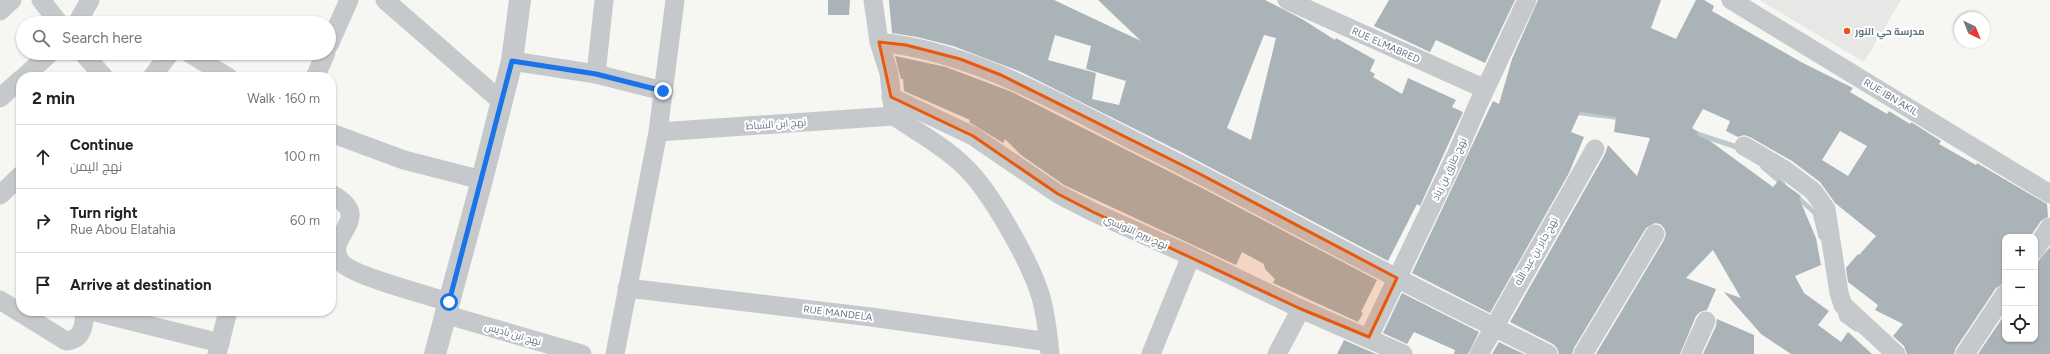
<!DOCTYPE html>
<meta charset="utf-8">
<style>
:root{--surface:#fff;--page:#f6f6f6;--text:#222;--muted:#767676;--line:#e0e0e0}
body{margin:0;font-family:Figtree,Cairo,sans-serif;background:var(--page);color:var(--text)}
.controls{position:absolute;right:12px;bottom:12px;display:grid;overflow:hidden;border-radius:8px;box-shadow:0 1px 3px #0004}
.controls button{width:36px;height:36px;display:grid;place-items:center;padding:0;border:0;border-bottom:1px solid var(--line);background:var(--surface);color:var(--text);font:20px sans-serif}
.compass{position:absolute;left:1954px;top:12px;width:36px;height:36px;border-radius:50%;background:var(--surface);box-shadow:0 1px 3px #0004;rotate:137deg}
.stop{position:absolute;width:12px;height:12px;margin:-9px;border:3px solid #1a73e8;border-radius:50%;background:#fff}
.stop.end{background:#1a73e8;border-color:#fff;box-shadow:0 1px 4px #0008}
.list{margin:0;padding:0;list-style:none}
h2{display:flex;justify-content:space-between;align-items:center;height:52px;margin:0;padding:0 16px;font-size:17px}
h2 small{font-size:13px;font-weight:400;color:var(--muted)}
.list li{display:grid;grid-template-columns:26px 1fr auto;gap:12px;align-items:center;box-sizing:border-box;height:64px;padding:0 16px;border-top:1px solid var(--line)}
.list b{display:block;font-size:15px;white-space:nowrap}
.list p{margin:0;font-size:13px;white-space:nowrap;color:var(--muted)}
.list em{font-size:13px;font-style:normal;color:var(--muted)}
.icon{flex:none;width:22px;height:22px;fill:none;stroke:currentColor;stroke-width:2;stroke-linecap:round;stroke-linejoin:round}
.map{position:relative;flex:none;width:2050px;height:354px;overflow:hidden}
.search{position:absolute;background:var(--surface);box-shadow:0 1px 3px #0004;left:16px;top:16px;width:320px;height:44px;display:flex;align-items:center;gap:10px;box-sizing:border-box;padding:0 14px;border-radius:22px;color:var(--muted);font-size:15px}
.panel{position:absolute;background:var(--surface);box-shadow:0 1px 3px #0004;left:16px;top:72px;width:320px;height:244px;border-radius:16px}
.map>svg:first-child{display:block}
</style>
<div class="map">
<svg width="2050" height="354" viewBox="0 0 2050 354">
<rect width="100%" height="100%" fill="#f6f6f2"/>
<polygon fill="#e7e8e6" points="1759,0 1901,0 1864,62"/>
<g fill="none" stroke-linecap="round" stroke-linejoin="round">
<g stroke="#bec8cd" stroke-width="5">
<polyline points="1573,112 1623,118"/>
<polyline points="1691,132 1740,148"/>
<polyline points="1763,167 1783,184"/>
<polyline points="1795,195 1815,213 1821,237"/>
<polyline points="1840,311 1842,319 1856,329"/>
</g>
</g>
<g fill="#aab3b8" fill-rule="evenodd">
<polygon points="828,0 850,0 849,15 828,15"/>
<path d="M889,0H1054L1141,41L1098,0H1265L1302,19L1335,40L1336,38L1375,60L1370,71L1375,74L1373,77L1402,94L1408,78L1456,100L1452,107L1463,112L1420,206L1417,204L1388,261L1181,152L1021,72L953,46L917,37L892,33ZM1055,35L1091,46L1086,69L1126,81L1119,105L1092,99L1096,73L1048,60ZM1264,35L1276,38L1251,140L1227,128Z"/>
<polygon points="1389,0 1515,0 1485,63 1436,40 1430,52 1374,26"/>
<path d="M1538,0H1661L1651,28L1676,39L1696,0H1704L1714,6L1712,11L1801,62L1853,88L1850,92L1887,114L1889,111L1910,124L1911,122L1941,141L1939,144L1976,165L1977,163L2047,204L2048,217L2041,221L2030,237H2005V283L1996,288L1956,348L1954,354H1907L1904,346L1893,336L1903,324L1875,310L1878,305L1848,282L1846,268L1858,254L1859,255L1876,236L1835,203L1820,182L1792,161L1750,137L1744,135L1738,137L1726,131L1730,121L1703,109L1692,128L1698,132L1697,135L1710,141L1773,187L1779,180L1801,196L1799,198L1816,238L1821,265L1795,276L1804,293L1829,311L1818,325L1841,342L1848,332L1872,354H1791L1761,334L1724,292L1741,298L1713,250L1686,278L1716,289L1707,310L1700,312L1696,316L1680,354H1596L1664,240L1666,234L1664,228L1660,224L1655,223L1646,228L1574,348L1572,354H1559L1557,348L1553,344L1510,322L1605,154L1608,145L1637,176L1650,138L1614,132L1616,117L1580,112L1571,132L1584,137L1569,173L1490,313L1412,273L1493,101L1499,104L1512,59ZM1840,131L1867,146L1848,176L1822,160Z"/>
<polygon points="895,56 946,67 1012,92 1202,188 1377,280 1361,312 1363,313 1358,322 1273,283 1275,279 1265,269 1264,264 1242,252 1236,265 1064,185 1021,155 1005,139 1003,143 969,122 970,120 904,91 903,79 901,79"/>
<polygon points="2050,247 2050,354 1978,354 2005,314 2005,339 2035,339 2035,265"/>
<polygon points="1402,293 1479,332 1468,354 1454,354 1455,350 1414,332 1407,344 1383,333"/>
<polygon points="1717,319 1754,335 1754,354 1703,354 1716,326"/>
<polygon points="1344,340 1376,354 1337,354"/>
<polygon points="1499,342 1505,345 1524,354 1492,354"/>
</g>
<g fill="none" stroke-linecap="round" stroke-linejoin="round">
<g stroke="#c6c9cc" stroke-width="19">
<polyline points="41,0 59,23"/>
<polyline points="385,0 502,102"/>
<polyline points="873,0 879,42 889,73 893,109"/>
<polyline points="1287,0 1485,89"/>
<polyline points="1731,0 2050,194"/>
<polyline points="0,11 12,0"/>
<polyline points="77,23 90,0"/>
<path d="M879,42C975,52 1060,104 1144,146C1229,188 1311,234 1395,277C1446,304 1497,328 1548,354"/>
<polyline points="329,45 349,0"/>
<polyline points="83,53 104,77"/>
<polyline points="189,53 228,77"/>
<polyline points="512,61 596,74 663,91"/>
<polyline points="596,74 604,0"/>
<polyline points="24,77 50,53"/>
<polyline points="152,77 170,53"/>
<polyline points="315,77 326,53"/>
<polyline points="891,97 973,136 1058,194 1093,212 1191,256 1301,309 1403,354"/>
<polyline points="0,98 21,79"/>
<path d="M894,116C917,132 944,146 964,166C990,190 1029,260 1040,294C1046,313 1048,334 1050,354"/>
<polyline points="658,132 894,116"/>
<polyline points="331,133 404,160 482,180"/>
<polyline points="1744,146 1785,170 1813,191 1826,209 1839,293 1843,305 1896,354"/>
<path d="M331,194C378,219 321,236 341,262C350,275 430,296 449,302"/>
<polyline points="0,195 21,175"/>
<polyline points="2035,250 2050,227"/>
<polyline points="627,288 871,317 1049,342"/>
<path d="M0,300L66,341C83,340 84,325 85,311"/>
<polyline points="91,311 220,343"/>
<polyline points="444,314 582,354"/>
<polyline points="1369,337 1458,151 1476,109 1527,0"/>
<polyline points="217,354 228,311"/>
<polyline points="615,354 658,132 675,0"/>
<polyline points="1151,354 1191,256"/>
<polyline points="1277,354 1301,309"/>
<polyline points="1479,354 1595,149"/>
<polyline points="1583,354 1655,234"/>
<polyline points="1691,354 1706,321"/>
<polyline points="1965,354 2005,294"/>
</g>
<polyline stroke="#c6c9cc" stroke-width="22" points="435,354 482,180 512,61 520,0"/>
</g>
<g fill="none" stroke-linecap="round" stroke-linejoin="round">
<polyline stroke="#1a73e8" stroke-width="5" points="449,302 512,61 596,74 663,91"/>
</g>
<path fill="#e8590c" fill-opacity="0.2" stroke="#e8590c" stroke-width="3" stroke-linejoin="round" d="M879,42L906,45L960,59L1001,75L1198,173L1397,278L1369,337L1301,309L1093,212L1058,194L973,136L891,97Z"/>
<circle fill="#e95220" stroke="#fff" stroke-width="1.5" cx="1847" cy="31" r="4"/>
<g text-anchor="middle" dominant-baseline="central" stroke-width="4" stroke-linejoin="round" paint-order="stroke">
<g font-size="10" font-weight="bold" fill="#647685" stroke="#fff" text-anchor="start">
<text x="1855" y="31">مدرسة حي النور</text>
</g>
<g font-size="10" fill="#647685" stroke="#fff">
<text transform="translate(1386 45) rotate(24)">RUE ELMABRED</text>
<text transform="translate(1891 97) rotate(31)">RUE IBN AKIL</text>
<text transform="translate(776 124) rotate(-4)">نهج ابن الشباط</text>
<text transform="translate(1449 169) rotate(-65)">نهج طارق بن زياد</text>
<text transform="translate(1136 232) rotate(24)">نهج بيرم التونسي</text>
<text transform="translate(1536 251) rotate(-60)">نهج جابر بن عبد الله</text>
<text transform="translate(838 313) rotate(7)">RUE MANDELA</text>
<text transform="translate(513 334) rotate(16)">نهج ابن باديس</text>
</g>
</g>
</svg>
<div class="controls">
<button>+</button>
<button>−</button>
<button><svg class="icon" aria-label="locate" viewBox="0 0 24 24"><circle cx="12" cy="12" r="6"/><path d="M12 2v4M12 18v4M2 12h4M18 12h4"/></svg></button>
</div>
<svg class="compass" viewBox="-18 -18 36 36"><path d="M0-13l5 13h-10z" fill="#e53935"/><path d="M0 13l5-13h-10z" fill="#767676"/></svg>
<div class="stop" style="left:449px;top:302px"></div>
<div class="stop end" style="left:663px;top:91px"></div>
<div class="search"><svg class="icon" aria-label="search" viewBox="0 0 24 24"><circle cx="10" cy="10" r="6"/><path d="M15 15l6 6"/></svg>Search here</div>
<section class="panel">
<h2>2 min<small>Walk · 160 m</small></h2>
<ul class="list">
<li><svg class="icon" aria-label="ahead" viewBox="0 0 24 24"><path d="M12 20V5M6 11l6-6 6 6"/></svg><div><b>Continue</b><p>نهج اليمن</p></div><em>100 m</em></li>
<li><svg class="icon" aria-label="right" viewBox="0 0 24 24"><path d="M7 20v-9h11M14 6l5 5-5 5"/></svg><div><b>Turn right</b><p>Rue Abou Elatahia</p></div><em>60 m</em></li>
<li><svg class="icon" aria-label="arrive" viewBox="0 0 24 24"><path d="M6 21V4h12l-3 4 3 4H6"/></svg><div><b>Arrive at destination</b></div></li>
</ul>
</section>
</div>
